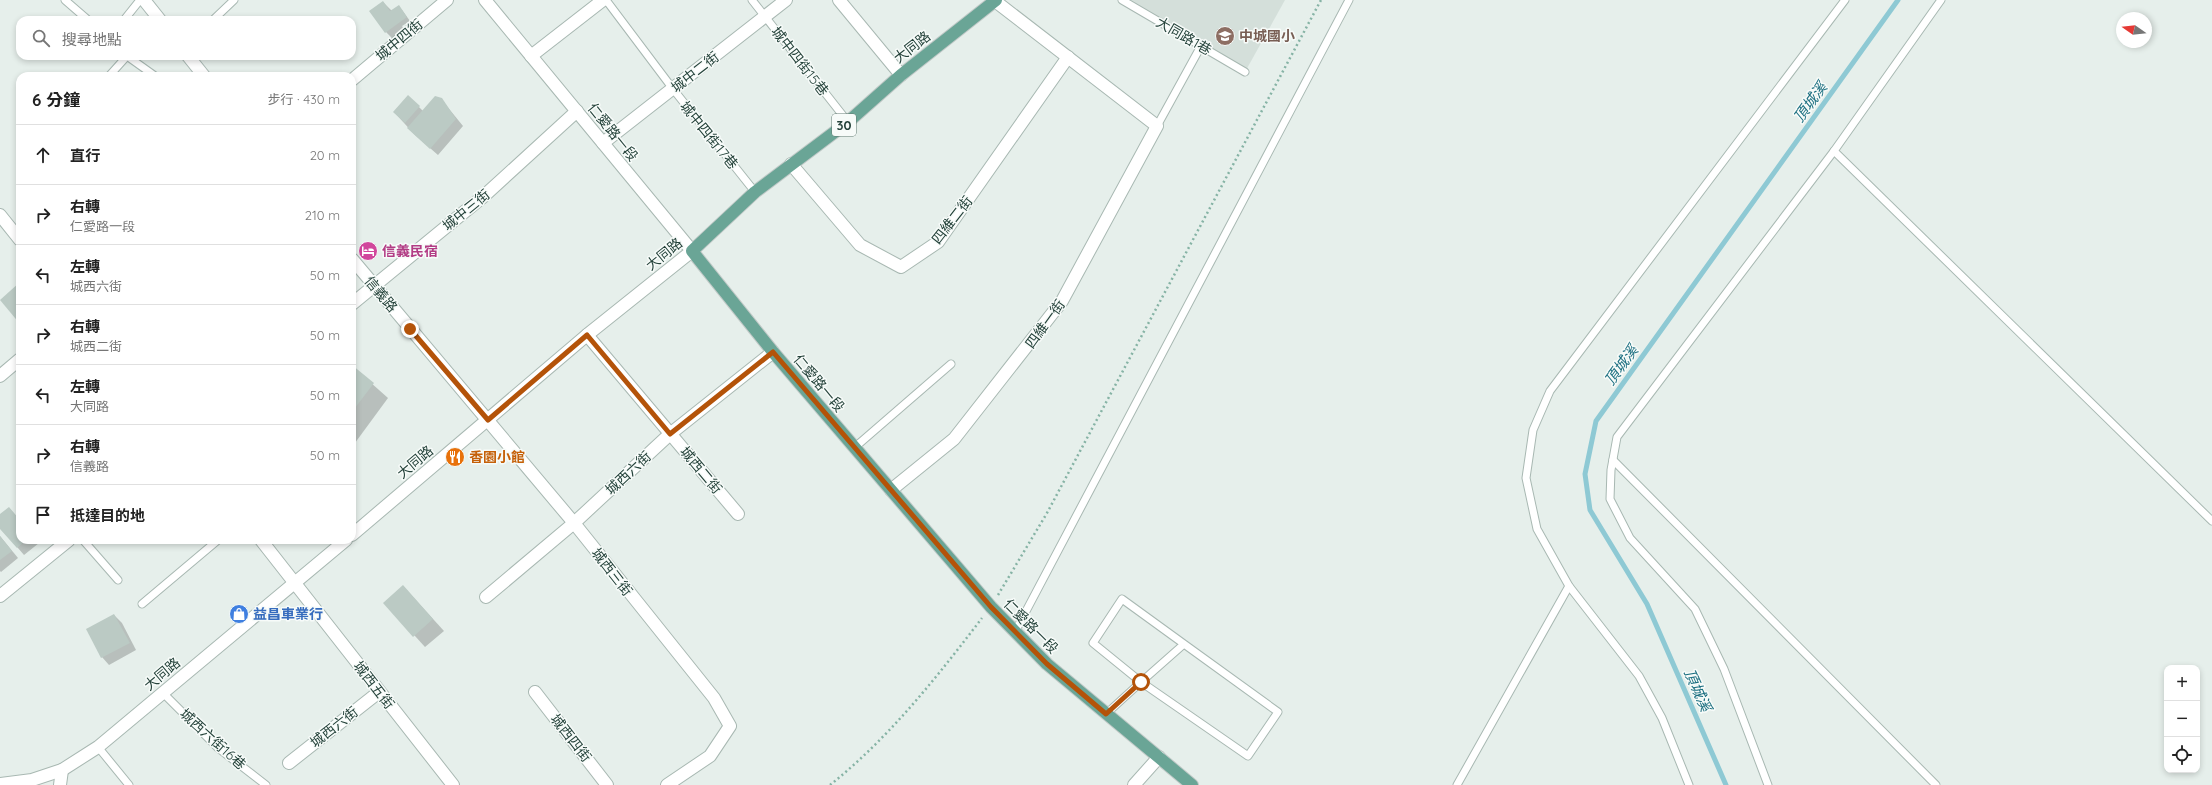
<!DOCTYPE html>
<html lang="zh-TW">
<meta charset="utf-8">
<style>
:root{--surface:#fff;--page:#f6f6f6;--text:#222;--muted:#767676;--line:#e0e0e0}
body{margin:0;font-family:Quicksand,"Noto Sans TC",sans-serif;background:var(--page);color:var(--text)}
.controls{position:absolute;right:12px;bottom:12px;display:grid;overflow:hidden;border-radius:8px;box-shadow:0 2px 6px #0003}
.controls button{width:36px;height:36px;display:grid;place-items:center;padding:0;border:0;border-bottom:1px solid var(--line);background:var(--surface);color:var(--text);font:20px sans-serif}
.compass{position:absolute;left:2116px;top:12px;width:36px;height:36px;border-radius:50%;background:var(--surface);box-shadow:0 2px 6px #0003;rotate:284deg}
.stop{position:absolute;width:12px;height:12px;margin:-9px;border:3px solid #b45309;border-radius:50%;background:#fff}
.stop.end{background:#b45309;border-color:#fff;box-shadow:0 1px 4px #0008}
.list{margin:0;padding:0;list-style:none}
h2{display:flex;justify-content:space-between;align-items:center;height:52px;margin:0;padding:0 16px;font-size:17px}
h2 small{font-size:13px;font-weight:400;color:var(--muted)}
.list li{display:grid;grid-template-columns:26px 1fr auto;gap:12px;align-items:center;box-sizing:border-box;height:60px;padding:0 16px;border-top:1px solid var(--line)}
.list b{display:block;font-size:15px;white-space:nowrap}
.list p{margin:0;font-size:13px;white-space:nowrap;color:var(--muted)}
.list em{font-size:13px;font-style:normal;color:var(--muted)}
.icon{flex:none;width:22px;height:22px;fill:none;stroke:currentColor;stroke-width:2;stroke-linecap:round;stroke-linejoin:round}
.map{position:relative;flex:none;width:2212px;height:785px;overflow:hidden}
.search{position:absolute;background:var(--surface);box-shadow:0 2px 6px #0003;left:16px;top:16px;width:340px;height:44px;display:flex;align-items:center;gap:10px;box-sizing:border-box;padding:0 14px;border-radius:12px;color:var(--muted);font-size:15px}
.panel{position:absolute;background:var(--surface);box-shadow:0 2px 6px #0003;left:16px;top:72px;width:340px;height:472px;border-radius:12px}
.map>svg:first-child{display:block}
</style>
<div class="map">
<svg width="2212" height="785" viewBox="0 0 2212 785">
<rect width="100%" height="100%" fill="#e6efeb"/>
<polygon fill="#d4dfda" points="1125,0 1285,0 1245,72"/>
<g fill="#0003">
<polygon points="383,2 392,11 402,10 410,21 402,26 405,31 393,39 386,32"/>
<polygon points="408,96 423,111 441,99 463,126 438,155 415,135 394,112"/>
<polygon points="352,366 388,398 352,447"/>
<polygon points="0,515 20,521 20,540 37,540 39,543 24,555 0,527"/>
<polygon points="0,536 18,558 1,572 0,571"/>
<polygon points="403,586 444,631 425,647 385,603"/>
<polygon points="114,615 122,623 136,650 109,665 102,657"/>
</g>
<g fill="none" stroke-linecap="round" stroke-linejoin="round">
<polyline stroke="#8ec9d4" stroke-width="5" points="1726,785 1647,604 1590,510 1585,474 1596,421 1898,0"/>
</g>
<g fill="#bbcac4">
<polygon points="383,1 390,11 399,5 407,17 385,33 369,11"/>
<polygon points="408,95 420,106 405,123 393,112"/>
<polygon points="435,96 442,98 456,119 430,149 407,128"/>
<polygon points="20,282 20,324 0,300"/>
<polygon points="352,365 374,383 352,412"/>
<polygon points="9,507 20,520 20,540 26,540 17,548 0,529 0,514"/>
<polygon points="0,536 12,551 0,560"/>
<polygon points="403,585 433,619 413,637 383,603"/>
<polygon points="114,614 130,643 101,658 86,629"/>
</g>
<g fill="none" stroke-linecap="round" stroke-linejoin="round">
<g stroke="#a8b8b2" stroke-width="9">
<g id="service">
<polyline points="65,0 88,20"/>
<polyline points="606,0 673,89 755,192"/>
<polyline points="752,0 848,122"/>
<polyline points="1122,0 1245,72"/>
<polyline points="124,20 140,0"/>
<polyline points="213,20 234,0"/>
<polyline points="127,56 155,76"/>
<polyline points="109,76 127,56"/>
<polyline points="1157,126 1201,46"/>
<polyline points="1834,151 2212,521"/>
<polyline points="854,448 951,364"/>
<polyline points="1613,460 1936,785"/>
<polyline points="83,540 118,580"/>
<polyline points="142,604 218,540"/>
<polyline points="1015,632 1349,0"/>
<polyline points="163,693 218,748 266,785"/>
<polyline points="1106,714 1141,682 1248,756 1278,712 1184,644 1141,682 1093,643 1122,599 1184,644"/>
<polyline points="98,747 129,785"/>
<polyline points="1457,785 1569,586"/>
<polyline points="1689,785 1662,718 1639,676 1569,586 1537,529 1526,478 1533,430 1550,391 1845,0"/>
<polyline points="1768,785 1724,669 1695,609 1630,538 1610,499 1611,470 1617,437 1834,151 1941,0"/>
</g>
</g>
<g stroke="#a8b8b2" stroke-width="14">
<g id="minor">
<polyline points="144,0 160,20"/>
<polyline points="839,0 901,75"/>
<polyline points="188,56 204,76"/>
<polyline points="531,56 603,0"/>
<polyline points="352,80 447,0"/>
<polyline points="603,143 786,0"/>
<polyline points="791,164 860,245 901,267 938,242 1068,57"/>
<polyline points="0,215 20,240"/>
<polyline points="352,259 574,523 714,698 730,726 710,756 667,785"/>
<polyline points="352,304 485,195 577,111"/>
<polyline points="587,335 738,514"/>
<polyline points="0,376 20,359"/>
<polyline points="891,490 954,439 1062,301 1157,126 995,1"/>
<polyline points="352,535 587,335 692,251 485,0"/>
<polyline points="261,540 453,785"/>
<polyline points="0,596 69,540"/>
<polyline points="486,597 574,523 670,434 773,352"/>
<polyline points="535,692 607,785"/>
<polyline points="289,763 379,692"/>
<polyline points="0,784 32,780 62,770 98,747 346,540"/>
<polyline points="60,785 62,770"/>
<polyline points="1134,785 1159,757"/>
</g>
</g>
<g stroke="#c2cac8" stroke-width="14">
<polyline id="primary" points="996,0 901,75 848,122 755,192 692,251 773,352 991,607 1047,664 1192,785"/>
</g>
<g stroke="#86b3a5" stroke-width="2.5" stroke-dasharray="2 3" stroke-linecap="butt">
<polyline points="998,595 1047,513 1321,0"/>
<path d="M830,785C889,738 937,677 982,618"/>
</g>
<use href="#service" stroke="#fff" stroke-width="7"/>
<use href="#minor" stroke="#fff" stroke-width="12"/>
<use href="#primary" stroke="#6aa596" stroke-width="12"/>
</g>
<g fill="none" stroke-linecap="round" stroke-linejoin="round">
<polyline stroke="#b45309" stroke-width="5" points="410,329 488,420 587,335 670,434 773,352 991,607 1047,664 1106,714 1141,682"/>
</g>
<defs>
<g id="school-disc" transform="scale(1)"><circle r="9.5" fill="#8d6e63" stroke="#f7fbf9"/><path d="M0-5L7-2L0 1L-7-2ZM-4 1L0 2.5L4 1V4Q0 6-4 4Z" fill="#fff"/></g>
<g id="hotel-disc" transform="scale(1)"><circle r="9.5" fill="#d1479c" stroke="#f7fbf9"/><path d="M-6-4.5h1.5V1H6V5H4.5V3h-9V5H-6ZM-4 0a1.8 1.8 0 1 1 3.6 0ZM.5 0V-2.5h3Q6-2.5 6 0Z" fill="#fff"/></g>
<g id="restaurant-disc" transform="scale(1)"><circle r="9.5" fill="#e8710a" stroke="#f7fbf9"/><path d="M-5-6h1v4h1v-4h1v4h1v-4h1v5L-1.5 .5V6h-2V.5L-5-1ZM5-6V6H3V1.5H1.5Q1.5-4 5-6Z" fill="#fff"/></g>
<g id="shop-disc" transform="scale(1)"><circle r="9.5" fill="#3f7fe0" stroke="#f7fbf9"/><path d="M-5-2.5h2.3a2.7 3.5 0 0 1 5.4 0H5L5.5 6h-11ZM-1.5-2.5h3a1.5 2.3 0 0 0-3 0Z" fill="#fff"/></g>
</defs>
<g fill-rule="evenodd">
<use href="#school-disc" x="1225" y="36"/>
<use href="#hotel-disc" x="368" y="251"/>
<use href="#restaurant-disc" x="455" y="457"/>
<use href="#shop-disc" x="239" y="614"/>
</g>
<g text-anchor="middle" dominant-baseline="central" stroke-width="3" stroke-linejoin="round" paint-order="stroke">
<rect fill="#f7fbf9" stroke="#637a73" stroke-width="1" x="832" y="114" width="24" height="22" rx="3"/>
<g font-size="13" font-weight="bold" fill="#24423a">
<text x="844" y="125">30</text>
</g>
<g font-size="14" fill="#24423a" stroke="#f7fbf9">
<text transform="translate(1184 36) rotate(30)">大同路1巷</text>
<text transform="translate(399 40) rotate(-40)">城中四街</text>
<text transform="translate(912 47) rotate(-38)">大同路</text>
<text transform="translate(800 61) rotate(52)">城中四街15巷</text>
<text transform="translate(695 72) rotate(-38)">城中二街</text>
<text transform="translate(613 132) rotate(51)">仁愛路一段</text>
<text transform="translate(709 135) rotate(51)">城中四街17巷</text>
<text transform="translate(466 210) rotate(-39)">城中三街</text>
<text transform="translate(952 220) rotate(-52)">四維二街</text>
<text transform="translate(664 254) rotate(-39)">大同路</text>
<text transform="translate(381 294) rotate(50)">信義路</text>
<text transform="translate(1045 324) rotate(-54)">四維一街</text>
<text transform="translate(819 383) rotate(50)">仁愛路一段</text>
<text transform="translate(415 462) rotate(-40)">大同路</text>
<text transform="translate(701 470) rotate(50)">城西二街</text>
<text transform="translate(628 473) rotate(-43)">城西六街</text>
<text transform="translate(612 572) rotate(52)">城西三街</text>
<text transform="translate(1031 626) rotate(45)">仁愛路一段</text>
<text transform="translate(162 674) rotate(-40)">大同路</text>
<text transform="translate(374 685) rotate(52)">城西五街</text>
<text transform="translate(334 727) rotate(-38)">城西六街</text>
<text transform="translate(571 738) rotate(52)">城西四街</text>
<text transform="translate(213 739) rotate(42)">城西六街16巷</text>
</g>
<g font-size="14" font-weight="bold" fill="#785e54" stroke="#f7fbf9" text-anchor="start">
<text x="1239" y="36">中城國小</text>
</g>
<g font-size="14" font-weight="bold" fill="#b23c85" stroke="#f7fbf9" text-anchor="start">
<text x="382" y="251">信義民宿</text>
</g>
<g font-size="14" font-weight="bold" fill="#c56008" stroke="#f7fbf9" text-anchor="start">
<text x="469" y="457">香園小館</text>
</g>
<g font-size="14" font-weight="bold" fill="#366cbe" stroke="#f7fbf9" text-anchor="start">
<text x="253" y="614">益昌車業行</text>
</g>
<g font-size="15" font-style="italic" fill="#1c6f80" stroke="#f7fbf9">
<text transform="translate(1810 102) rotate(-54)">頂城溪</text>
<text transform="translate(1621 365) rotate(-54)">頂城溪</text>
<text transform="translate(1698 690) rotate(66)">頂城溪</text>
</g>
</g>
</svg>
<div class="controls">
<button>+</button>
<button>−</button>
<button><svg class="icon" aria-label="locate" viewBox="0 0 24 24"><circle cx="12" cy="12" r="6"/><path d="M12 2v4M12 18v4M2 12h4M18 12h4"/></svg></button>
</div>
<svg class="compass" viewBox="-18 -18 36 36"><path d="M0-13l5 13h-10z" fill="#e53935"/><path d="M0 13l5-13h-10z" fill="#767676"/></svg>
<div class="stop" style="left:1141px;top:682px"></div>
<div class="stop end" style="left:410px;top:329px"></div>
<div class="search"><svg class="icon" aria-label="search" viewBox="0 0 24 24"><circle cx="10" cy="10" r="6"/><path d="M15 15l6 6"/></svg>搜尋地點</div>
<section class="panel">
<h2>6 分鐘<small>步行 · 430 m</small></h2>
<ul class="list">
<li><svg class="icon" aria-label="ahead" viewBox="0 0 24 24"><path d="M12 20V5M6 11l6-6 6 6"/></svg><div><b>直行</b></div><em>20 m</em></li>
<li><svg class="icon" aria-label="right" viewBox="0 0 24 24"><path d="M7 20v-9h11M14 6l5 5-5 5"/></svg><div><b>右轉</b><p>仁愛路一段</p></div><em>210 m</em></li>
<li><svg class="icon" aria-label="left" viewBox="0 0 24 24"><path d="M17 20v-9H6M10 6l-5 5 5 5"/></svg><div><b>左轉</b><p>城西六街</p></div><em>50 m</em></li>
<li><svg class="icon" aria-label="right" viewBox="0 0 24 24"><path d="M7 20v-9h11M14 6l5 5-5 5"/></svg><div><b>右轉</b><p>城西二街</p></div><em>50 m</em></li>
<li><svg class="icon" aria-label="left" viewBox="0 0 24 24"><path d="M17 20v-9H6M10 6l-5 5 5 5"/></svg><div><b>左轉</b><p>大同路</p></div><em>50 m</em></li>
<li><svg class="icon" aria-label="right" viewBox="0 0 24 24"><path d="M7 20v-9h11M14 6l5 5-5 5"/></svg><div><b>右轉</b><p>信義路</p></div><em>50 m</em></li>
<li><svg class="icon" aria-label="arrive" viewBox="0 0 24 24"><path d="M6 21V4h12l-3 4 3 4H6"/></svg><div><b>抵達目的地</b></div></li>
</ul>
</section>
</div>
